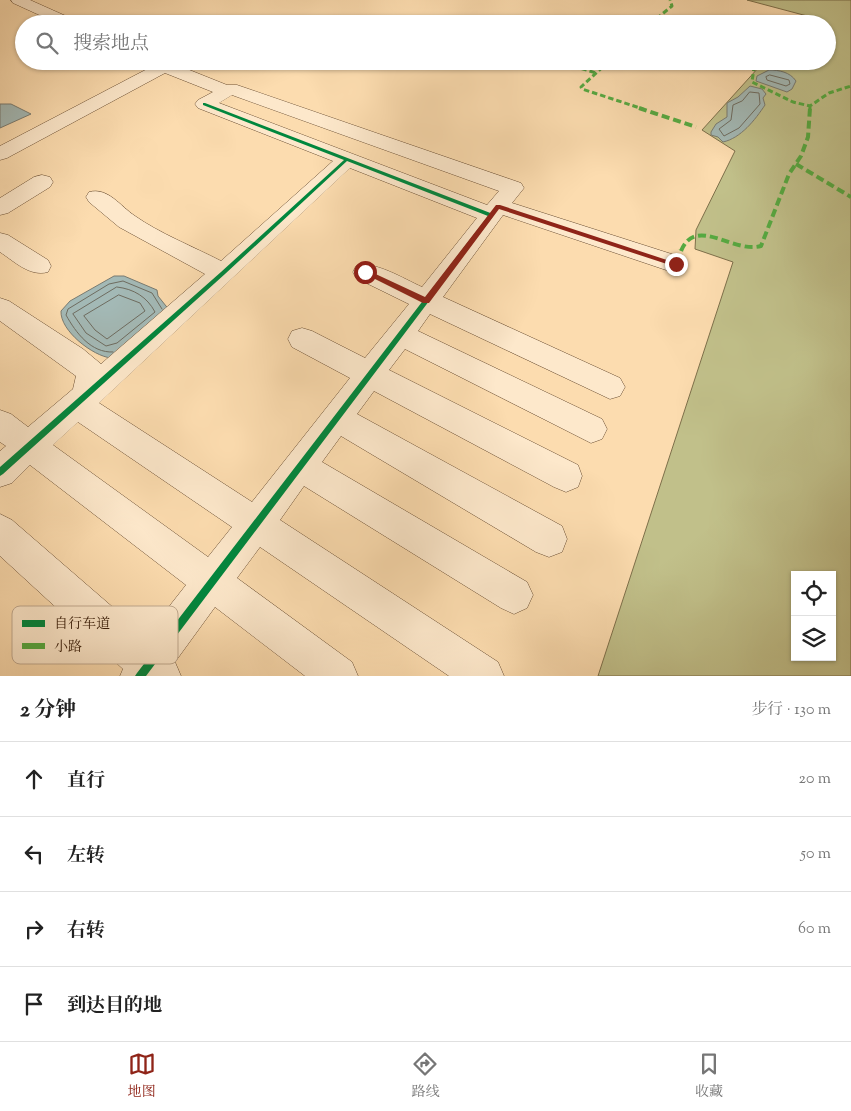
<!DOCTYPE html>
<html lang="zh">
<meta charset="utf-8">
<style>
:root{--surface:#fff;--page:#f2f2f2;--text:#222;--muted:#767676;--line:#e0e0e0;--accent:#8f2418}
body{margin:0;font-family:"Sorts Mill Goudy","Noto Serif SC",serif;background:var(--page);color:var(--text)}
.controls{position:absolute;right:15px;bottom:15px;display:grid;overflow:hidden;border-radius:0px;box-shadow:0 1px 4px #0004}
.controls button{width:45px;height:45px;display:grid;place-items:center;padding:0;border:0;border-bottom:1px solid var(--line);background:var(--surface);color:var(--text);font:25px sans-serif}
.stop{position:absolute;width:15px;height:15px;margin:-11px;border:4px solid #8f2418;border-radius:50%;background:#fff}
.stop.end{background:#8f2418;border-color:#fff;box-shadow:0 1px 5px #0008}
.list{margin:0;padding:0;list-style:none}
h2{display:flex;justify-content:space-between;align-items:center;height:65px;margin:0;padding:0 20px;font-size:21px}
h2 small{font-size:16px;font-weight:400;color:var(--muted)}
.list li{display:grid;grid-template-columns:32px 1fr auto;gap:15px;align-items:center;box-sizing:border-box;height:75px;padding:0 20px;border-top:1px solid var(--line)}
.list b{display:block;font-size:19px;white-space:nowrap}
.list em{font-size:16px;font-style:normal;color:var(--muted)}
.icon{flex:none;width:28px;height:28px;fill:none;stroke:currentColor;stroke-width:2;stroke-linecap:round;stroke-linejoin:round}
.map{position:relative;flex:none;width:851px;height:676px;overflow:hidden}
.search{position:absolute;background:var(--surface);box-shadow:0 1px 4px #0004;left:15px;right:15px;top:15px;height:55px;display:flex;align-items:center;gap:12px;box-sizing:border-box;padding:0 18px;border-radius:28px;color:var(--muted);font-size:19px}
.sheet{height:365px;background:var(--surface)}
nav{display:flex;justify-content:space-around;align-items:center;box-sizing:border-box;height:70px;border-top:1px solid var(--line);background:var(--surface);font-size:14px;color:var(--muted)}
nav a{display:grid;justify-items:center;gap:2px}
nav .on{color:var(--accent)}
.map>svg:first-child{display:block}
</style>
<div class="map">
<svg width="851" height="676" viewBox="0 0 851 676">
<rect width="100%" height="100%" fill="#fcdcaf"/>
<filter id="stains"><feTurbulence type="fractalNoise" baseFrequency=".004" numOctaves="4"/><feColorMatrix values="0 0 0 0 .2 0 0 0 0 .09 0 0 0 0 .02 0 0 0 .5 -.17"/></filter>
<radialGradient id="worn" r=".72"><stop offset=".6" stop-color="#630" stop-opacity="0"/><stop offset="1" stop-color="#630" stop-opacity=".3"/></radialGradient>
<path fill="#c1c08a" stroke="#7d6f4a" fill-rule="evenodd" d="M747,0H851V676H598L733,262L695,249L696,230L735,151L702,130L759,67L777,61H827V24H805L811,17ZM795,575H832V657H795Z"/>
<g fill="#a3b9b6" stroke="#797b71">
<path d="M769,70C779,70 790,72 796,81L792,89L787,92L756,81L757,76Z"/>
<path d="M750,86L762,89L766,94L763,98L765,105C755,120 741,138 723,142L718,137L711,135V132L716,124L727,117V103L738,97Z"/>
<polygon points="0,104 11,104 31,114 0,128"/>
<path d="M114,276H124L157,290L158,296L170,311L111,358C93,356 60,331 61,311L70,301Z"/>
</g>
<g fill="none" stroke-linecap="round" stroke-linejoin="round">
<g stroke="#6e6c60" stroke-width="1">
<polygon points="770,75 789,80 790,84 786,86 767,80 766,77"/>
<polygon points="750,92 759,93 760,104 739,128 724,136 719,129 731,120 733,105 742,101"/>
<path d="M117,287C134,289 147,297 155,312L117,343L106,346L86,333L73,314Z"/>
<polygon points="119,295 140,303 145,311 107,339 95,330 84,316"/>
<path d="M113,352C91,353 76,333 66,315L68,309L109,284L123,281L152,293L162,309"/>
</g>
<g stroke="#6a4e33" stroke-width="1">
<g id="minor">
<polygon points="11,0 30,0 77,21 79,24 59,24 13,3"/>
<path d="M149,61H167L227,85H237L521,183L524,188L512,203L684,258L687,264L684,270L675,273L503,215L443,297L620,378L625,387L620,396L610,399L430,314L418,331L602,419L607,429L602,439L591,443L405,349L389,370L578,465L582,476L578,487L566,492L554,487L374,391L357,414L562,526L567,539L562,552L549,557L536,552L341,436L322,462L527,582L533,595L527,608L514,614L501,608L304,486L280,520L498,662L504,676H449L260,547L237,578L352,662L358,676H305L215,607L175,662L181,676H120L123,669L0,556V514L12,520L146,636L186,585L30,465L12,483L0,487V451L6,446L0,442V410L11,414L28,427L73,389L76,376L0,321V298L9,301L83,349L101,364L205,274L119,227L89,202L86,197L89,192C108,187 120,206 135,216C159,233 194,247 221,261L333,161L198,108L195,104L198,100L213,92L165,73L7,158L0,160V146L151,67L153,66ZM232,95L499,191L487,205L219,103ZM350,168L477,218L422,287C404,279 374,260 356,266L353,272L356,278L409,304L365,358L312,331L302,328L292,331L288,339L292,347L350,378L252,502L99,403ZM78,422L232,527L208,557L53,445Z"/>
<polygon points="42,175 50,177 53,182 50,187 8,213 0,215 0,198 34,177"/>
<path d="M0,233L8,235L48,260L51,266L48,272C30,277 15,262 0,252Z"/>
</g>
</g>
<use href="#minor" fill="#fde8cb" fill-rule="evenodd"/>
<g stroke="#55aa41" stroke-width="3" stroke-dasharray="5.5 3" stroke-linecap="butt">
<polyline points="650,24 672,6 670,0"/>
<polyline points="557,61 596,73"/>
<polyline points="609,61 581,87 582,89 643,109"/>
<polyline points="736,61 754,68 752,82 793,102 810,106"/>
<polyline points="810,109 810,106 829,93 851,86"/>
</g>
<g stroke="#55aa41" stroke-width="4" stroke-dasharray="8 4" stroke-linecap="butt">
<polyline points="639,108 696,127"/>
<polyline points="796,164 851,197"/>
<path d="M681,251C696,215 733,254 761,246L789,174L801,156L808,137L810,108"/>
</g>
<polyline stroke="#55aa41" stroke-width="5" stroke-dasharray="10 5" stroke-linecap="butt" points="675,264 681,250"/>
<g stroke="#fde8cb" stroke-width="3">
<polygon id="cycleway" points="203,103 205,103 493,214 494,215 146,676 135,676 137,673 488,216 347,161 225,274 3,474 0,476 0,467 221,272 344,160 203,105"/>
</g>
<use href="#cycleway" fill="#00873e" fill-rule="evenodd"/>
</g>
<polygon fill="#8f2418" points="496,205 500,205 679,264 673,266 499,209 429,303 423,303 361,272 367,270 425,297"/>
<rect x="12" y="606" width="166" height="58" rx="8" fill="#fde8cb" stroke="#c2ab91" stroke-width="1"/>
<rect x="22" y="620" width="23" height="7" fill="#00873e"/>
<rect x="22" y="643" width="23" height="6" fill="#55aa41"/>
<g font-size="14" fill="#391e0a">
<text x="54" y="628">自行车道</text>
<text x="54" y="651">小路</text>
</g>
<rect width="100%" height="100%" filter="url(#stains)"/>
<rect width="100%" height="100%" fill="url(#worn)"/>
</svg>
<div class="controls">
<button><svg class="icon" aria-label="locate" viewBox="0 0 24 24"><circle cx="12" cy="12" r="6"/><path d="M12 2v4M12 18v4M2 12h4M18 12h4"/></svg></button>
<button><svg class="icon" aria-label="layers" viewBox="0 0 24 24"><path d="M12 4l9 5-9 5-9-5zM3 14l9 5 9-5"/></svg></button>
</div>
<div class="stop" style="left:365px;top:272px"></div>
<div class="stop end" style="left:676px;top:264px"></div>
<div class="search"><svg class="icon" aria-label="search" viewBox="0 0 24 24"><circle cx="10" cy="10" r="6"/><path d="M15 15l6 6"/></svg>搜索地点</div>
</div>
<section class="sheet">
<h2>2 分钟<small>步行 · 130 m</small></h2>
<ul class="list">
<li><svg class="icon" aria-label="ahead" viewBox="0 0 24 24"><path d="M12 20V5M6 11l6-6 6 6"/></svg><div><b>直行</b></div><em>20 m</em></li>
<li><svg class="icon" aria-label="left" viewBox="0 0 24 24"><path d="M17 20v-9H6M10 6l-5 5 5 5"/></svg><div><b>左转</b></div><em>50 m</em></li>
<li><svg class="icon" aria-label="right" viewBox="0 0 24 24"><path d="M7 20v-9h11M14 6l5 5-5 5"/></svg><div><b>右转</b></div><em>60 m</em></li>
<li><svg class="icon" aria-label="arrive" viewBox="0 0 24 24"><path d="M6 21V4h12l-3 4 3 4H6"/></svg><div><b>到达目的地</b></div></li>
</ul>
</section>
<nav>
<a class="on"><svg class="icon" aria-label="map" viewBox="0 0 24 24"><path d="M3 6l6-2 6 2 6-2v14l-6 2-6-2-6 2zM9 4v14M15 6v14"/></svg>地图</a>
<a><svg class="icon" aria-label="directions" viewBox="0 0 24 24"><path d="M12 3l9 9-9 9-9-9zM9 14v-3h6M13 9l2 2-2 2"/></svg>路线</a>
<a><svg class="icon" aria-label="saved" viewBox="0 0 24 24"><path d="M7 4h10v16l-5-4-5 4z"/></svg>收藏</a>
</nav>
